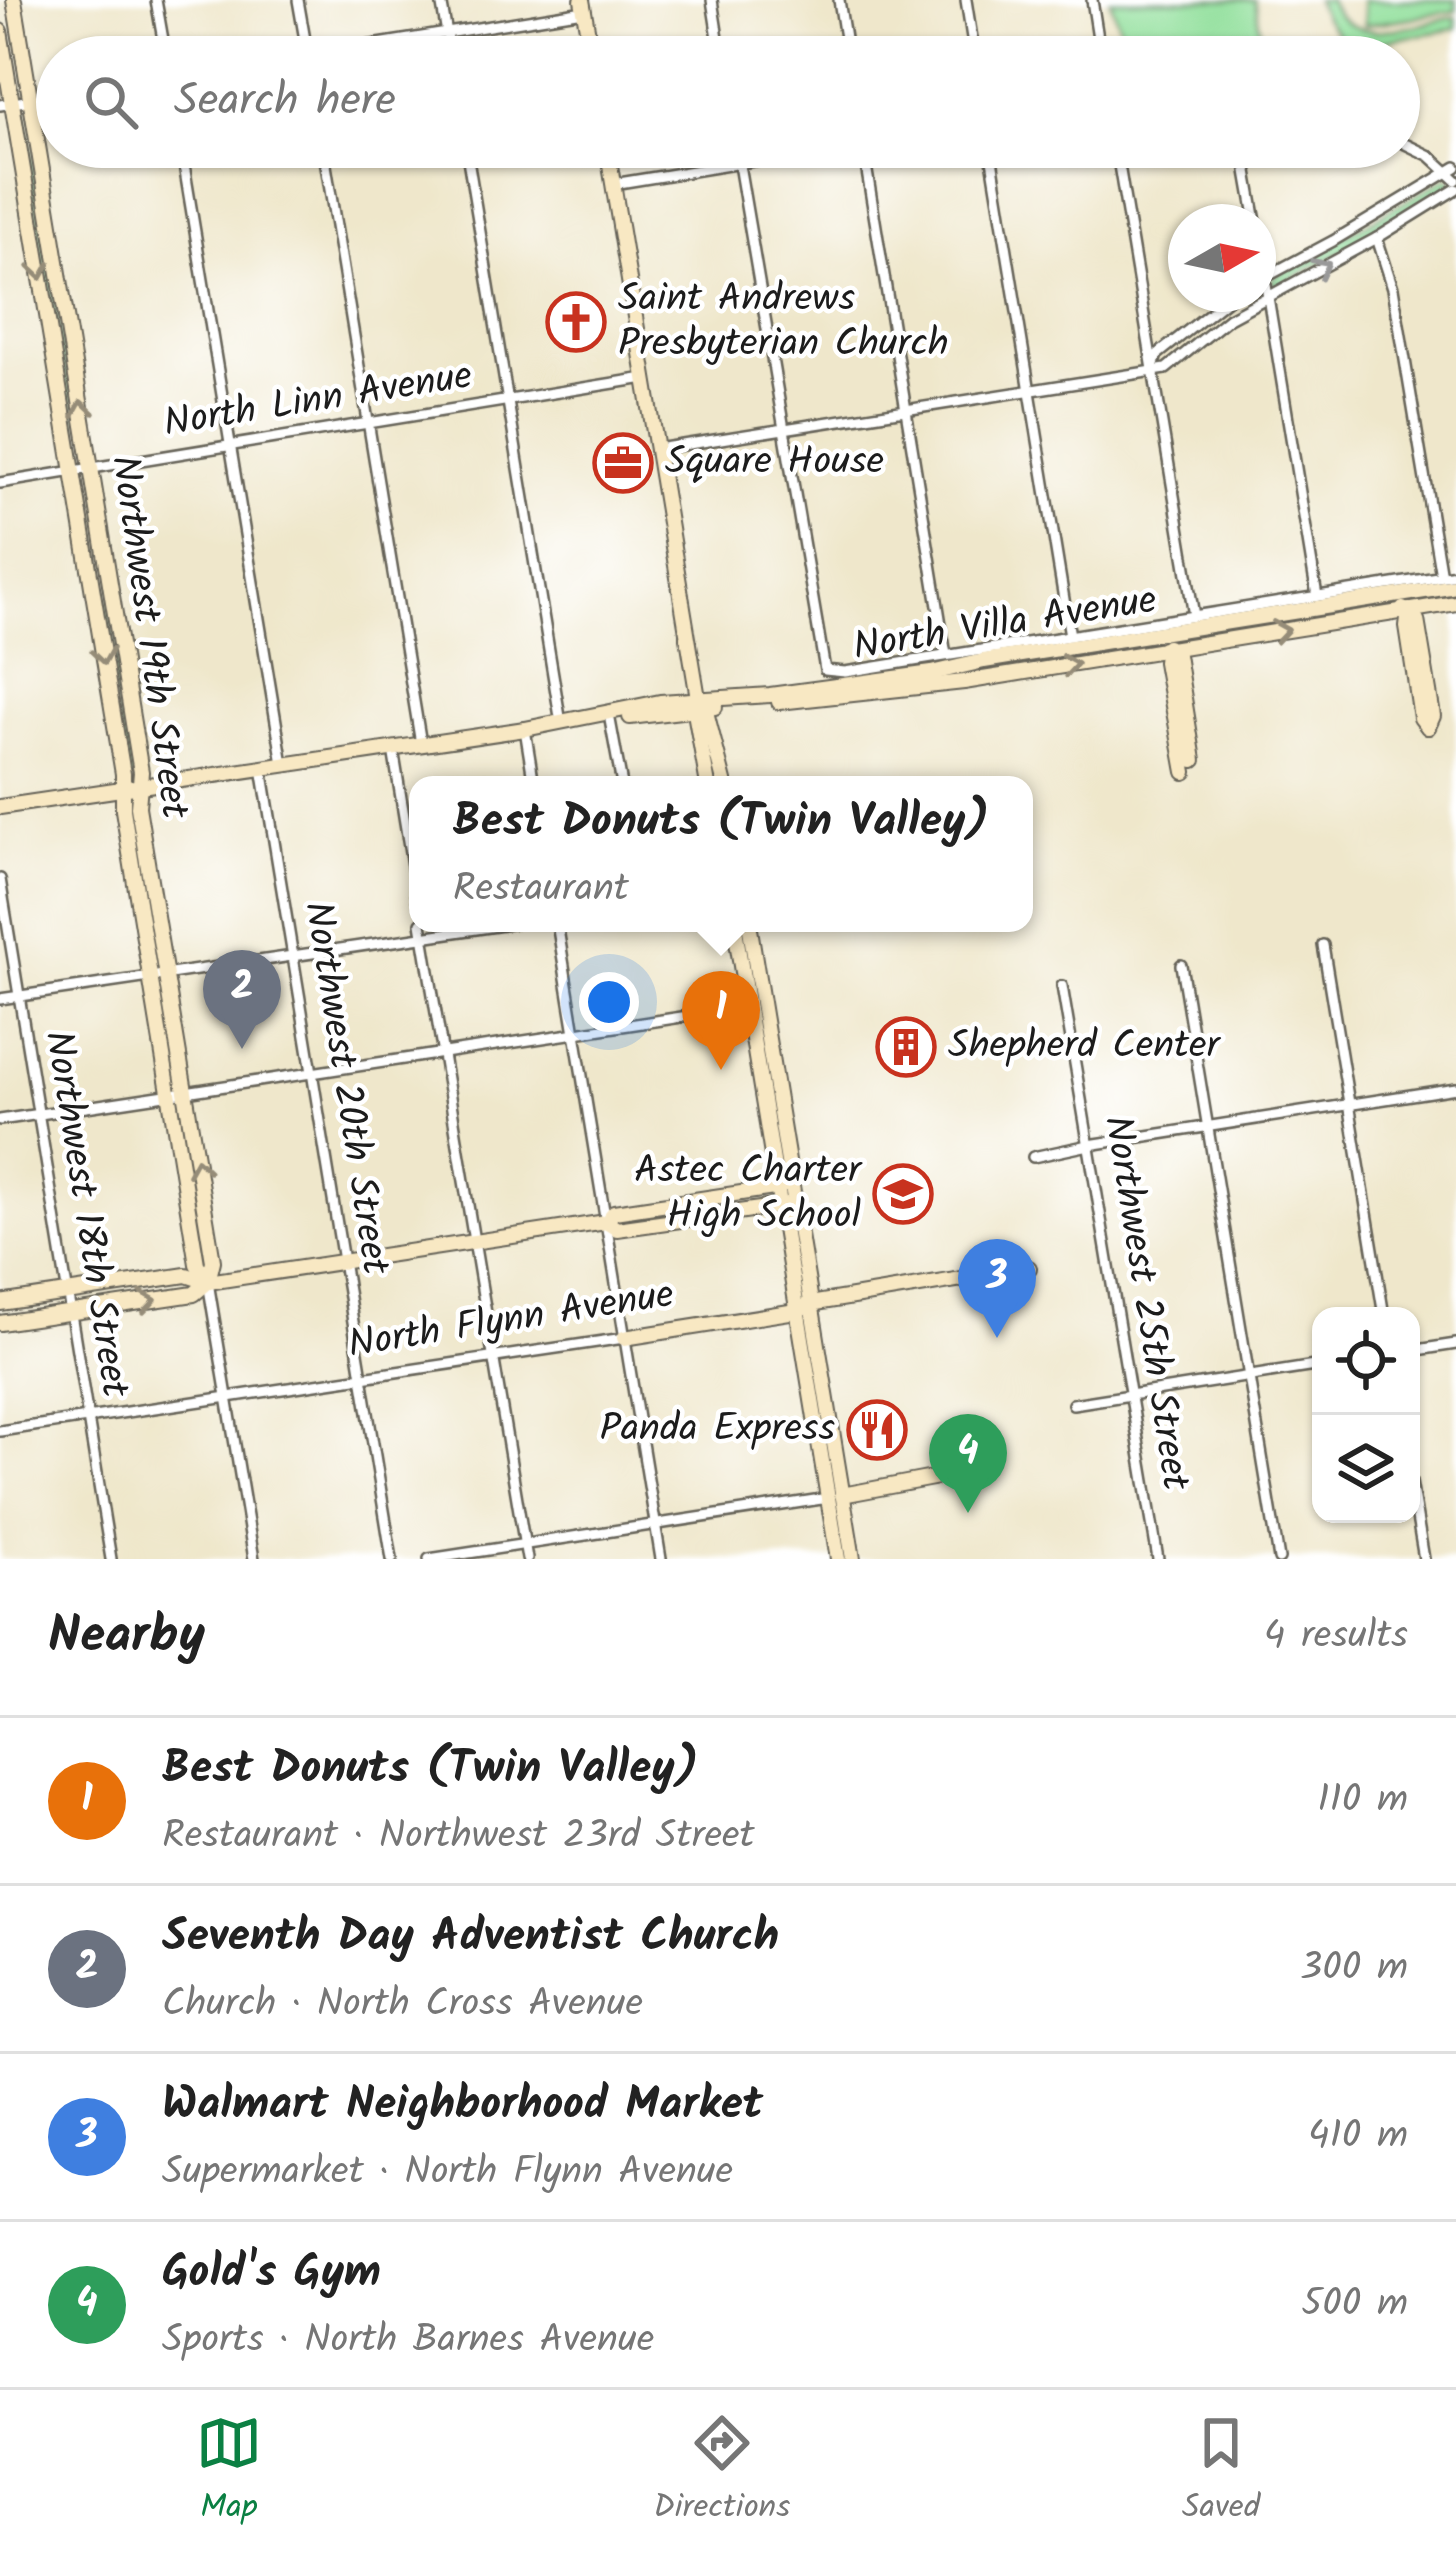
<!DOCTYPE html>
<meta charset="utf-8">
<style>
:root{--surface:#fff;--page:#f2f2f2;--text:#222;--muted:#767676;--line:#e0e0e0;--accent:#0b8043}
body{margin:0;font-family:Kalam,sans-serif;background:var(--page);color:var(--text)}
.controls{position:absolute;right:36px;bottom:36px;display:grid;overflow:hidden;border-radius:24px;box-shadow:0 3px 9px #0004}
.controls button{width:108px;height:108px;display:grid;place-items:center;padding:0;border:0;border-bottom:3px solid var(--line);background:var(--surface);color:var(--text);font:60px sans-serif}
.compass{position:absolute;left:1168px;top:204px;width:108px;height:108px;border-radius:50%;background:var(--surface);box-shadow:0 3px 9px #0004;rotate:81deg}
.you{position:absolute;left:609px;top:1002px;width:42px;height:42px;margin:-30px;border:9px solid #fff;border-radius:50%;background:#1a73e8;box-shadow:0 0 0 18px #1a73e833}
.badge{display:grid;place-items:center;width:78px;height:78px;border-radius:50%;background:var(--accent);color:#fff;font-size:39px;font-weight:700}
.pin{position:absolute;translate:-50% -99px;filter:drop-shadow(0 3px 6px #0008)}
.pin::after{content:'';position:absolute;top:63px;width:42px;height:36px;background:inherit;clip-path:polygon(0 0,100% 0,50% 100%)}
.popup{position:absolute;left:409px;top:776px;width:624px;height:156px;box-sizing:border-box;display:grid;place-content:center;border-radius:24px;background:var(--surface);filter:drop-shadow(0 3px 9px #0005);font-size:39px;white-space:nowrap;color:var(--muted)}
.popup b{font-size:45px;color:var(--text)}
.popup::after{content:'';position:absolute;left:50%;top:100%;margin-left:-24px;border:24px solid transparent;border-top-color:var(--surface)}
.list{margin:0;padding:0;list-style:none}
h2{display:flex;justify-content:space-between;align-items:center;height:156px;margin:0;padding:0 48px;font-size:51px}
h2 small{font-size:39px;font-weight:400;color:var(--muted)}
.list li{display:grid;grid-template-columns:78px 1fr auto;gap:36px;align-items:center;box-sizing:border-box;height:168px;padding:0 48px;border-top:3px solid var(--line)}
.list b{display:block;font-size:45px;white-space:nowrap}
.list p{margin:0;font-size:39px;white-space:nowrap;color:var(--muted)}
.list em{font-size:39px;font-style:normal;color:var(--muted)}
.icon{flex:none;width:66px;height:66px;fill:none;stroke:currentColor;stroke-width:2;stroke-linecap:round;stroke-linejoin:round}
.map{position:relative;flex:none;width:1456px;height:1559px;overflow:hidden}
.search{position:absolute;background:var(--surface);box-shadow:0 3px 9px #0004;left:36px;right:36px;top:36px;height:132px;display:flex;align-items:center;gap:30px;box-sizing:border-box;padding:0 42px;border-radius:66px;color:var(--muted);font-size:45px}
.sheet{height:828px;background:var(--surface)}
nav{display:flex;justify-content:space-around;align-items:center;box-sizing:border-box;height:168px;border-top:3px solid var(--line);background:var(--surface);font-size:33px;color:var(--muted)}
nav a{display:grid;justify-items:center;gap:6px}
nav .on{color:var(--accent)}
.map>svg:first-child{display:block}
</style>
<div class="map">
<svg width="1456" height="1559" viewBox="0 0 1456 1559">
<defs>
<pattern id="park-tufts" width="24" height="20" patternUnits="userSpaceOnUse" patternTransform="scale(3)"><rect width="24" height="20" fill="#93e09d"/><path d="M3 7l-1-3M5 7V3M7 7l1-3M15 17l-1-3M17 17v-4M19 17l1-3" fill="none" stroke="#7ec087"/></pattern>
</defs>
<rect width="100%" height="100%" fill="#fff"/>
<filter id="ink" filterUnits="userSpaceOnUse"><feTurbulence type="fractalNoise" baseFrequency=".00833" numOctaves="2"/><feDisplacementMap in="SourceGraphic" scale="24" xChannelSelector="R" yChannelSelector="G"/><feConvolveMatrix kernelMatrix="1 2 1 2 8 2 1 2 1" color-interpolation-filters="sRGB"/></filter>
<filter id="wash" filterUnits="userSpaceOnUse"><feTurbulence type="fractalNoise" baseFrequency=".004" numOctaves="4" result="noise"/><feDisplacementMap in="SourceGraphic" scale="48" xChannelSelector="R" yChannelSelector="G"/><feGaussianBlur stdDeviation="2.7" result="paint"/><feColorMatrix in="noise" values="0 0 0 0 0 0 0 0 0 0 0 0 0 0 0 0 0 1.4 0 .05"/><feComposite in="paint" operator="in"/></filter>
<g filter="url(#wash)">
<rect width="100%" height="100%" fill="#efe7cb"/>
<g fill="#93e09d" stroke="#587e5c" stroke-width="3">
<polygon points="1110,0 1255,0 1265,57 1131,57"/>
<path d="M1316,0H1329C1348,51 1415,24 1456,17V29L1285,57L1284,44L1339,36L1324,18Z"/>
<polygon points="1362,0 1456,0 1456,11 1365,25"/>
<polygon points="24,109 83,460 80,462 75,460 20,110"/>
<polygon points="83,477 88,478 136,777 133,779 128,778 80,479"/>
</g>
<polygon fill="url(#park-tufts)" stroke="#587e5c" stroke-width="3" points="1448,177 1455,184 1376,234 1271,289 1273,277"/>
</g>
<g filter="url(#ink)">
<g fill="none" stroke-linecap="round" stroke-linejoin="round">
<g stroke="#666359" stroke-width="14">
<g id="street">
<polyline points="156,0 166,57"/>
<polyline points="298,0 308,57"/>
<polyline points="441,0 451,57"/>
<polyline points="712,0 721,57"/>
<polyline points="839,0 848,57"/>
<polyline points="966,0 975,57"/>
<polyline points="1092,0 1101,57"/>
<polyline points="297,57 584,11"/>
<polyline points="0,105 57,96"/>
<polyline points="1399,141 1430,156 1456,180"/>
<polyline points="181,147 283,764"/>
<polyline points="323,147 421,744"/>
<polyline points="466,147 561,723"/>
<polyline points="736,147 825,670 845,672 1456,574"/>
<polyline points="863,147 946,655"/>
<polyline points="990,147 1070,636"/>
<polyline points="1116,147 1194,616"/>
<polyline points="613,184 840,147"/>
<polyline points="1256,222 1247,171 1250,162 1261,155 1309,147"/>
<polyline points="1258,236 1317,596"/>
<polyline points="1377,238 1393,288 1441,576"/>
<polyline points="1258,281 1333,241 1456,167"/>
<polyline points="1154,364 1157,355 1234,294"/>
<polyline points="657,449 1166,369 1229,318 1377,238 1456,189"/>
<polyline points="0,483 645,378"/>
<polyline points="610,720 622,785"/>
<polyline points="525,729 534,785"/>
<polyline points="393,749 418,902"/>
<polyline points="262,768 392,1559"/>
<polyline points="0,879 111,1559"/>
<polyline points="421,923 527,1559"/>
<polyline points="557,923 661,1559"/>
<polyline points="1323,945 1384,1316"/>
<polyline points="1181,965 1279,1559"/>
<polyline points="1062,986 1158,1559"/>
<polyline points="0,999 517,923"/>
<polyline points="0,1120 748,1007"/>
<polyline points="1033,1157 1089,1145 1456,1088"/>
<polyline points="208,1282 254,1559"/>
<polyline points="1411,1351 1456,1344"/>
<polyline points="1073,1404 1321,1365"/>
<polyline points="0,1431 624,1338"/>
<polyline points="1411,1482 1424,1559"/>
<polyline points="429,1559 828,1498"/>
</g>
</g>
<g stroke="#666359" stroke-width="18">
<g id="secondary">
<polyline points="14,0 141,772 138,807 213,1261 208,1282"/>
<polyline points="582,0 592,57"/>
<polyline points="0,31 123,774 123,810 197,1264 208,1282"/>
<polyline points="607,147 688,638 698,698 694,707 708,785"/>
<polyline points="1403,609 1417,620 1433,716 1428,727"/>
<polyline points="1409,610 1407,627 1421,718 1428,727"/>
<polyline points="1167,647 1165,662 1185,772"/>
<polyline points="1163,649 1177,655 1194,760"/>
<polyline points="779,702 964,682 1456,603"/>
<polyline points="704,704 725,785"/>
<polyline points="630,717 715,707"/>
<polyline points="0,807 525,729 660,702 770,695 932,673 984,661 1456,586"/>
<polyline points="734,923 838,1559"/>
<polyline points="749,923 853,1559"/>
<polyline points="606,1222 614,1212 781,1187"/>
<polyline points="0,1303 186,1275 208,1282 606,1222 617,1229 795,1204"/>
<polyline points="0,1323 194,1294 208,1282"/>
<polyline points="624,1338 796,1311 810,1304 1029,1268"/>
<polyline points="842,1495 949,1475"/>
</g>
</g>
<use href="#street" stroke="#fff" stroke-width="9"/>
<use href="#secondary" stroke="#f8e8c3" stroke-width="14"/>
</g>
<defs><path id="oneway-chevron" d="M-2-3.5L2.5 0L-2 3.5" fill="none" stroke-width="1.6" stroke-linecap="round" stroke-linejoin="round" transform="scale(3)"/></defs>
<use stroke="#999" href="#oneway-chevron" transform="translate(1322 267) rotate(-28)"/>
<g stroke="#958c78">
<use href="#oneway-chevron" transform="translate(40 271) rotate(81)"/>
<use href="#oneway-chevron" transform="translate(82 409) rotate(-99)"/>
<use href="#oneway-chevron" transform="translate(1281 631) rotate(-9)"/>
<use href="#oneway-chevron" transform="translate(103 656) rotate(81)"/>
<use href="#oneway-chevron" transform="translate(1070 665) rotate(-9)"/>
<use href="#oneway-chevron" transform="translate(198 1167) rotate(-99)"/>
<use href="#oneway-chevron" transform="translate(148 1301) rotate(-8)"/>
</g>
</g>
<defs>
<g id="church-ring" transform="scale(3)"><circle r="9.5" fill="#fff" stroke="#c8321e" stroke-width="1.5"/><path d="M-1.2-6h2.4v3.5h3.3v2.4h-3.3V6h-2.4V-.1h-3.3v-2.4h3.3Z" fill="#c8321e"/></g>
<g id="office-ring" transform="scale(3)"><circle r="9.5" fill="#fff" stroke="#c8321e" stroke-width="1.5"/><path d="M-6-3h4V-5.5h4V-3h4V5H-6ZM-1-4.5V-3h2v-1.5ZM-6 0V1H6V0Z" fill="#c8321e"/></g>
<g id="building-ring" transform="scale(3)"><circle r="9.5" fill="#fff" stroke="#c8321e" stroke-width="1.5"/><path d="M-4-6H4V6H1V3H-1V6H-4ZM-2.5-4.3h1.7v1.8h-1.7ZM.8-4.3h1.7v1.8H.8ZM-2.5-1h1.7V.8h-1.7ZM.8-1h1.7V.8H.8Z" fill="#c8321e"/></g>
<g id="school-ring" transform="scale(3)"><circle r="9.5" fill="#fff" stroke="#c8321e" stroke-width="1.5"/><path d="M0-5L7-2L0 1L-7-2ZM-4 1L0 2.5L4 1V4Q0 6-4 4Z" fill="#c8321e"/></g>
<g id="restaurant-ring" transform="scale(3)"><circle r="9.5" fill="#fff" stroke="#c8321e" stroke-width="1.5"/><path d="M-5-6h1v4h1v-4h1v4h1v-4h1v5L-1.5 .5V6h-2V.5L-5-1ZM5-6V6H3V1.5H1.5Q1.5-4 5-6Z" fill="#c8321e"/></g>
</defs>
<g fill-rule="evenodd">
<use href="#church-ring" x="576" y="322"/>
<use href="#office-ring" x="623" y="463"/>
<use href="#building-ring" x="906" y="1047"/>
<use href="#school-ring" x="903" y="1194"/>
<use href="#restaurant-ring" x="877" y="1430"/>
</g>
<g text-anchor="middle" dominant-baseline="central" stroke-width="9" stroke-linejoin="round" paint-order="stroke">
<g font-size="39" fill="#1c1c1c" stroke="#fff" text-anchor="start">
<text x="618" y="300">Saint Andrews<tspan x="618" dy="45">Presbyterian Church</tspan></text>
<text x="665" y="463">Square House</text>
<text x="948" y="1047">Shepherd Center</text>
<text x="861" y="1172" text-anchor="end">Astec Charter<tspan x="861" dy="45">High School</tspan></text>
<text x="835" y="1430" text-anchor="end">Panda Express</text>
</g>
<g font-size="39" fill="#1c1c1c" stroke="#fff">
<text transform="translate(318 401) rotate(-9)">North Linn Avenue</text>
<text transform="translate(1005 625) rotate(-9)">North Villa Avenue</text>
<text transform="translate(148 637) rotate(82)">Northwest 19th Street</text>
<text transform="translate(345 1088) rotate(81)">Northwest 20th Street</text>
<text transform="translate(85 1214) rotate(81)">Northwest 18th Street</text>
<text transform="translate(1145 1303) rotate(81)">Northwest 25th Street</text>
<text transform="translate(511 1321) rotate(-9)">North Flynn Avenue</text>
</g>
</g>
</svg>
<div class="controls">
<button><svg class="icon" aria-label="locate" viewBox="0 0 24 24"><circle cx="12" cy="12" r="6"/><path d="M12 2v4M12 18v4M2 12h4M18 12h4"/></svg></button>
<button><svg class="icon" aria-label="layers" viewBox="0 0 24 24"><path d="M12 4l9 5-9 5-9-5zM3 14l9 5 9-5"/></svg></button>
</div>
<svg class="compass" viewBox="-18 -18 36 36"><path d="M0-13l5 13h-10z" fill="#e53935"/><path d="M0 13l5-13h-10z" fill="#767676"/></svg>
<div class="you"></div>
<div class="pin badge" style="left:721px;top:1070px;background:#e8710a">1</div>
<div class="popup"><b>Best Donuts (Twin Valley)</b>Restaurant</div>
<div class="pin badge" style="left:242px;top:1049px;background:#6b7280">2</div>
<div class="pin badge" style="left:997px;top:1338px;background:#3f7fe0">3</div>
<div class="pin badge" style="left:968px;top:1513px;background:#2e9e5b">4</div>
<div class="search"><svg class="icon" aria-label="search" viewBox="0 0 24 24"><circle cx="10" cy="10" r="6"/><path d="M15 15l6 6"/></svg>Search here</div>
</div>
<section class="sheet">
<h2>Nearby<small>4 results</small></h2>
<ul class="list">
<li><span class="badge" style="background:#e8710a">1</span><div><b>Best Donuts (Twin Valley)</b><p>Restaurant · Northwest 23rd Street</p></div><em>110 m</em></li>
<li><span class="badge" style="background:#6b7280">2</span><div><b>Seventh Day Adventist Church</b><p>Church · North Cross Avenue</p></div><em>300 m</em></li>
<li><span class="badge" style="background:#3f7fe0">3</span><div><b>Walmart Neighborhood Market</b><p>Supermarket · North Flynn Avenue</p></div><em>410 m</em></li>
<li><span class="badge" style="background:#2e9e5b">4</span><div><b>Gold's Gym</b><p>Sports · North Barnes Avenue</p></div><em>500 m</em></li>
</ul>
</section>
<nav>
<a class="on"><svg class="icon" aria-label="map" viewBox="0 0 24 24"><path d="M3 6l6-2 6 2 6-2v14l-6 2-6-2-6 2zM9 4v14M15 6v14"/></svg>Map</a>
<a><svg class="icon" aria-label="directions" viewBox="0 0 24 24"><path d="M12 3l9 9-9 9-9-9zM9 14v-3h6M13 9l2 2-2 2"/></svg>Directions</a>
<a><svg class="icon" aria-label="saved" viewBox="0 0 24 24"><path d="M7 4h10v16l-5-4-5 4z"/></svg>Saved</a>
</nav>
